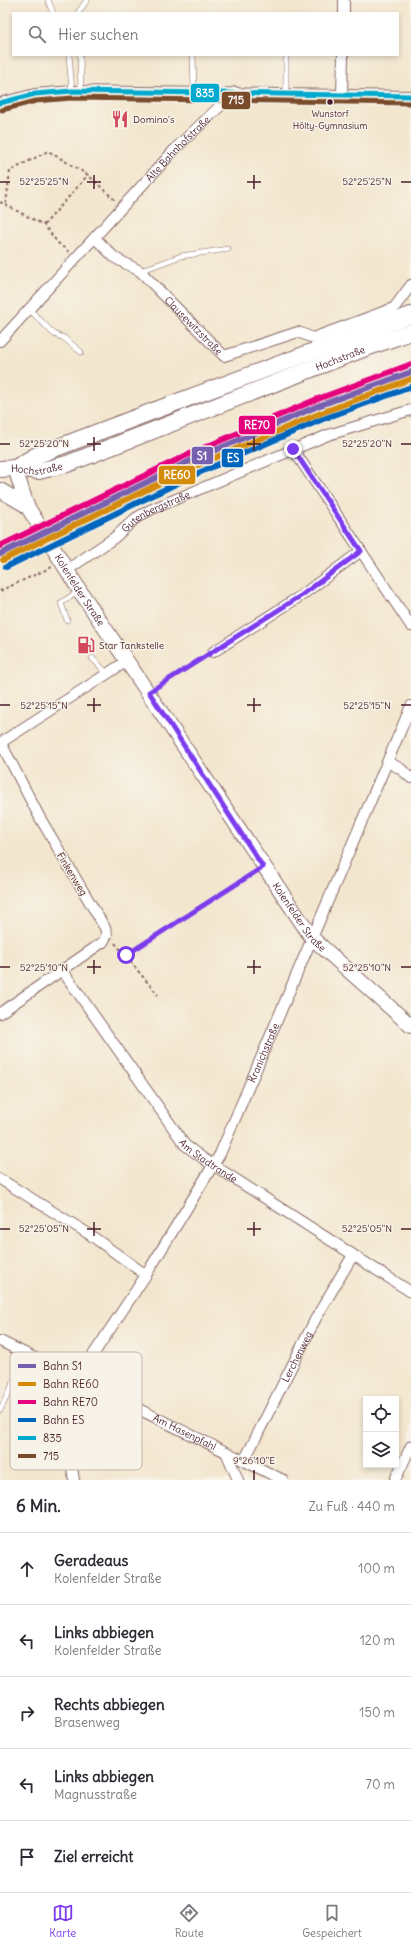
<!DOCTYPE html>
<html lang="de">
<meta charset="utf-8">
<style>
:root{--surface:#fff;--page:#f7f7f7;--text:#2b2b33;--muted:#7c7c81;--line:#e1e1e2;--accent:#7c3aed}
body{margin:0;font-family:Delius,sans-serif;background:var(--page);color:var(--text)}
.controls{position:absolute;right:12px;bottom:12px;display:grid;overflow:hidden;border-radius:0px;box-shadow:0 2px 6px #0003}
.controls button{width:36px;height:36px;display:grid;place-items:center;padding:0;border:0;border-bottom:1px solid var(--line);background:var(--surface);color:var(--text);font:20px sans-serif}
.stop{position:absolute;width:12px;height:12px;margin:-9px;border:3px solid #7c3aed;border-radius:50%;background:#fff}
.stop.end{background:#7c3aed;border-color:#fff;box-shadow:0 1px 4px #0008}
.list{margin:0;padding:0;list-style:none}
h2{display:flex;justify-content:space-between;align-items:center;height:52px;margin:0;padding:0 16px;font-size:17px}
h2 small{font-size:13px;font-weight:400;color:var(--muted)}
.list li{display:grid;grid-template-columns:26px 1fr auto;gap:12px;align-items:center;box-sizing:border-box;height:72px;padding:0 16px;border-top:1px solid var(--line)}
.list b{display:block;font-size:15px;white-space:nowrap}
.list p{margin:0;font-size:13px;white-space:nowrap;color:var(--muted)}
.list em{font-size:13px;font-style:normal;color:var(--muted)}
.icon{flex:none;width:22px;height:22px;fill:none;stroke:currentColor;stroke-width:2;stroke-linecap:round;stroke-linejoin:round}
.map{position:relative;flex:none;width:411px;height:1480px;overflow:hidden}
.search{position:absolute;background:var(--surface);box-shadow:0 2px 6px #0003;left:12px;right:12px;top:12px;height:44px;display:flex;align-items:center;gap:10px;box-sizing:border-box;padding:0 14px;border-radius:0px;color:var(--muted);font-size:15px}
.sheet{height:412px;background:var(--surface)}
nav{display:flex;justify-content:space-around;align-items:center;box-sizing:border-box;height:56px;border-top:1px solid var(--line);background:var(--surface);font-size:11px;color:var(--muted)}
nav a{display:grid;justify-items:center;gap:2px}
nav .on{color:var(--accent)}
.map>svg:first-child{display:block}
</style>
<div class="map">
<svg width="411" height="1480" viewBox="0 0 411 1480">
<rect width="100%" height="100%" fill="#f7f3e8"/>
<filter id="ink" filterUnits="userSpaceOnUse"><feTurbulence type="fractalNoise" baseFrequency=".025" numOctaves="2"/><feDisplacementMap in="SourceGraphic" scale="8" xChannelSelector="R" yChannelSelector="G"/><feConvolveMatrix kernelMatrix="1 2 1 2 8 2 1 2 1" color-interpolation-filters="sRGB"/></filter>
<filter id="wash" filterUnits="userSpaceOnUse"><feTurbulence type="fractalNoise" baseFrequency=".012" numOctaves="4" result="noise"/><feDisplacementMap in="SourceGraphic" scale="16" xChannelSelector="R" yChannelSelector="G"/><feGaussianBlur stdDeviation="0.9" result="paint"/><feColorMatrix in="noise" values="0 0 0 0 0 0 0 0 0 0 0 0 0 0 0 0 0 1.4 0 .05"/><feComposite in="paint" operator="in"/></filter>
<g filter="url(#wash)">
<rect width="100%" height="100%" fill="#f3e6ce"/>
</g>
<g filter="url(#ink)">
<g fill="none" stroke-linecap="round" stroke-linejoin="round">
<g stroke="#856564" stroke-width="6">
<g id="service">
<polyline points="48,0 53,13"/>
<polyline points="78,13 87,0"/>
<polyline points="69,55 72,91"/>
<polyline points="80,55 81,91"/>
<polyline points="193,55 194,91"/>
<polyline points="286,55 286,93"/>
<polyline points="140,271 181,256 228,249"/>
<polyline points="29,309 54,334 64,338 81,352"/>
<polyline points="67,620 61,603 79,591"/>
<polyline points="92,658 108,674"/>
<polyline points="13,1384 25,1398 45,1441 48,1444 68,1442"/>
<polyline points="0,1410 13,1384 32,1357"/>
</g>
</g>
<g stroke="#856564" stroke-width="12">
<g id="minor">
<polyline points="344,13 344,0"/>
<polyline points="342,94 343,55"/>
<polyline points="0,103 35,94 72,91 411,96"/>
<path id="s1" d="M95,238L115,258L140,271L224,356L298,332L313,338L394,308L411,285"/>
<path id="s2" d="M0,341L178,146L235,92"/>
<polyline points="293,449 411,626"/>
<path id="s3" d="M67,570L114,538L136,518L150,510L328,435L411,410"/>
<polyline points="213,652 302,595 361,551"/>
<polyline points="0,743 127,661"/>
<polyline points="388,762 401,769 411,778"/>
<path id="s4" d="M62,970L185,1145L204,1159L411,1292"/>
<polyline points="0,1013 103,942 107,935 105,928 40,818 1,743"/>
<polyline points="0,1179 89,1234 146,1275"/>
<path id="s5" d="M0,1341L283,1480"/>
<polyline points="226,1452 238,1480"/>
<path id="s6" d="M244,1461L316,1318L353,1255"/>
<path id="s7" d="M74,1480L68,1442L61,1417V1406L69,1382L85,1367L146,1275L220,1154L411,706"/>
<polyline points="395,1480 411,1446"/>
</g>
</g>
<g stroke="#856564" stroke-width="16">
<g id="secondary">
<path id="s8" d="M15,468L27,506L80,591L312,938L411,1026"/>
<polyline points="0,490 27,506"/>
</g>
</g>
<g stroke="#856564" stroke-width="18">
<g id="primary">
<polyline points="15,468 35,456 156,410 411,315"/>
<path id="s9" d="M0,469L15,468L39,471L67,464L363,349L411,332"/>
</g>
</g>
<g stroke="#856564" stroke-width="2" stroke-dasharray="3 3" stroke-linecap="butt">
<polyline points="0,202 44,225 58,243 69,252"/>
<polyline points="6,204 10,171 48,151 88,175 116,201"/>
<polyline points="44,225 88,175"/>
<polyline points="0,591 52,567"/>
<polyline points="158,686 205,657"/>
<polyline points="115,943 158,995"/>
<polyline points="126,955 253,873"/>
</g>
<use href="#service" stroke="#fff" stroke-width="5"/>
<use href="#minor" stroke="#fff" stroke-width="10"/>
<use href="#secondary" stroke="#fff" stroke-width="14"/>
<use href="#primary" stroke="#fff" stroke-width="16"/>
<g stroke="#f7f3e8" stroke-width="8">
<polyline id="bus-1" points="0,103 35,94 72,91 411,96"/>
</g>
<g stroke="#f7f3e8" stroke-width="8">
<polyline id="bus-2" points="2,110 36,101 72,98 411,103"/>
</g>
<use href="#bus-1" stroke="#00a9ce" stroke-width="5"/>
<use href="#bus-2" stroke="#7a4b2a" stroke-width="5"/>
<g stroke="#f7f3e8" stroke-width="9">
<polyline id="rail-1" points="0,554 190,461 318,406 411,372"/>
</g>
<g stroke="#f7f3e8" stroke-width="9">
<polyline id="rail-2" points="3,560 193,467 321,413 411,379"/>
</g>
<g stroke="#f7f3e8" stroke-width="9">
<polyline id="rail-3" points="0,546 187,455 315,400 409,365"/>
</g>
<g stroke="#f7f3e8" stroke-width="9">
<polyline id="rail-4" points="6,567 196,474 323,419 411,387"/>
</g>
<use href="#rail-1" stroke="#7760b0" stroke-width="6"/>
<use href="#rail-2" stroke="#d48b09" stroke-width="6"/>
<use href="#rail-3" stroke="#e5007d" stroke-width="6"/>
<use href="#rail-4" stroke="#0065bd" stroke-width="6"/>
</g>
</g>
<g fill="none" stroke-linecap="round" stroke-linejoin="round" filter="url(#ink)">
<polyline stroke="#7c3aed" stroke-width="5" points="126,955 263,867 149,692 302,595 361,551 293,449"/>
</g>
<path fill="none" stroke="#4a1f2b" stroke-width="1.5" d="M94,175V189M254,175V189M0,182H10M87,182H101M247,182H261M401,182H411M94,437V451M254,437V451M0,444H10M87,444H101M247,444H261M401,444H411M94,698V712M254,698V712M0,705H10M87,705H101M247,705H261M401,705H411M94,960V974M254,960V974M0,967H10M87,967H101M247,967H261M401,967H411M94,1222V1236M254,1222V1236M0,1229H10M87,1229H101M247,1229H261M401,1229H411M254,1470V1480"/>
<defs>
<g id="restaurant-bare" transform="scale(1.38)"><path d="M-5-6h1v4h1v-4h1v4h1v-4h1v5L-1.5 .5V6h-2V.5L-5-1ZM5-6V6H3V1.5H1.5Q1.5-4 5-6Z" fill="#d1495b" stroke="#f7f3e8" stroke-width="2.5" paint-order="stroke"/></g>
<g id="fuel-bare" transform="scale(1.38)"><path d="M-5.5-6h7V0h2V4h1.3V-2.5L3-4.5l.8-.8L6-3V5H2.5V1h-1V6h-7ZM-4.2-4.7v3.2H.2V-4.7Z" fill="#d1495b" stroke="#f7f3e8" stroke-width="2.5" paint-order="stroke"/></g>
</defs>
<g fill-rule="evenodd">
<use href="#restaurant-bare" x="120" y="119"/>
<use href="#fuel-bare" x="86" y="645"/>
</g>
<circle fill="#4a1f2b" stroke="#f7f3e8" stroke-width="1.5" cx="330" cy="102" r="3.5"/>
<g text-anchor="middle" dominant-baseline="central" stroke-width="3" stroke-linejoin="round" paint-order="stroke">
<g font-size="9" fill="#4a1f2b" stroke="#f7f3e8">
<text x="330" y="113">Wunstorf<tspan x="330" dy="12">Hölty-Gymnasium</tspan></text>
</g>
<g font-size="10" fill="#4a1f2b" stroke="#f7f3e8" text-anchor="start">
<text x="133" y="119">Domino's</text>
<text x="99" y="645">Star Tankstelle</text>
</g>
<g font-size="10" fill="#4a1f2b" stroke="#f7f3e8">
<text stroke="none"><textPath href="#s2" startOffset="262">Alte Bahnhofstraße</textPath></text>
<text stroke="none"><textPath href="#s1" startOffset="133">Clausewitzstraße</textPath></text>
<text stroke="none"><textPath href="#s9" startOffset="361">Hochstraße</textPath></text>
<text stroke="none"><textPath href="#s9" startOffset="37">Hochstraße</textPath></text>
<text stroke="none"><textPath href="#s3" startOffset="107">Gutenbergstraße</textPath></text>
<text stroke="none"><textPath href="#s8" startOffset="139">Kolenfelder Straße</textPath></text>
<text transform="translate(72 874) rotate(59)">Finkenweg</text>
<text stroke="none"><textPath href="#s8" startOffset="533">Kolenfelder Straße</textPath></text>
<text stroke="none"><textPath href="#s7" startOffset="485">Kranichstraße</textPath></text>
<text stroke="none"><textPath href="#s4" startOffset="242">Am Stadtrande</textPath></text>
<text stroke="none"><textPath href="#s6" startOffset="117">Lerchenweg</textPath></text>
<text stroke="none"><textPath href="#s5" startOffset="206">Am Hasenpfahl</textPath></text>
</g>
</g>
<rect x="10" y="1352" width="132" height="118" rx="6" fill="#f7f3e8" stroke="#c3b3af" stroke-width="1"/>
<rect x="18" y="1364" width="18" height="4" fill="#7760b0"/>
<rect x="18" y="1382" width="18" height="4" fill="#d48b09"/>
<rect x="18" y="1400" width="18" height="4" fill="#e5007d"/>
<rect x="18" y="1418" width="18" height="4" fill="#0065bd"/>
<rect x="18" y="1436" width="18" height="4" fill="#00a9ce"/>
<rect x="18" y="1454" width="18" height="4" fill="#7a4b2a"/>
<g font-size="11" fill="#4a1f2b">
<text x="43" y="1370">Bahn S1</text>
<text x="43" y="1388">Bahn RE60</text>
<text x="43" y="1406">Bahn RE70</text>
<text x="43" y="1424">Bahn ES</text>
<text x="43" y="1442">835</text>
<text x="43" y="1460">715</text>
</g>
<g font-size="10" text-anchor="middle" fill="#4a1f2b" stroke="#f7f3e8" stroke-width="3" stroke-linejoin="round" paint-order="stroke">
<text x="44" y="185">52°25'25"N</text>
<text x="367" y="185">52°25'25"N</text>
<text x="44" y="447">52°25'20"N</text>
<text x="367" y="447">52°25'20"N</text>
<text x="44" y="709">52°25'15"N</text>
<text x="367" y="709">52°25'15"N</text>
<text x="44" y="971">52°25'10"N</text>
<text x="367" y="971">52°25'10"N</text>
<text x="44" y="1232">52°25'05"N</text>
<text x="367" y="1232">52°25'05"N</text>
<text x="254" y="1464">9°26'10"E</text>
</g>
<g stroke="#f7f3e8" stroke-width="1.5">
<rect x="190" y="83" width="30" height="20" rx="4" fill="#00a9ce"/>
<rect x="221" y="91" width="30" height="19" rx="4" fill="#7a4b2a"/>
<rect x="238" y="415" width="38" height="20" rx="4" fill="#e5007d"/>
<rect x="191" y="446" width="23" height="19" rx="4" fill="#7760b0"/>
<rect x="221" y="448" width="23" height="20" rx="4" fill="#0065bd"/>
<rect x="158" y="465" width="38" height="20" rx="4" fill="#d48b09"/>
</g>
<g font-size="11" text-anchor="middle" font-weight="bold" fill="#fff">
<text x="205" y="97">835</text>
<text x="236" y="104">715</text>
<text x="257" y="429">RE70</text>
<text x="202" y="460">S1</text>
<text x="233" y="462">ES</text>
<text x="177" y="479">RE60</text>
</g>
</svg>
<div class="controls">
<button><svg class="icon" aria-label="locate" viewBox="0 0 24 24"><circle cx="12" cy="12" r="6"/><path d="M12 2v4M12 18v4M2 12h4M18 12h4"/></svg></button>
<button><svg class="icon" aria-label="layers" viewBox="0 0 24 24"><path d="M12 4l9 5-9 5-9-5zM3 14l9 5 9-5"/></svg></button>
</div>
<div class="stop" style="left:126px;top:955px"></div>
<div class="stop end" style="left:293px;top:449px"></div>
<div class="search"><svg class="icon" aria-label="search" viewBox="0 0 24 24"><circle cx="10" cy="10" r="6"/><path d="M15 15l6 6"/></svg>Hier suchen</div>
</div>
<section class="sheet">
<h2>6 Min.<small>Zu Fuß · 440 m</small></h2>
<ul class="list">
<li><svg class="icon" aria-label="ahead" viewBox="0 0 24 24"><path d="M12 20V5M6 11l6-6 6 6"/></svg><div><b>Geradeaus</b><p>Kolenfelder Straße</p></div><em>100 m</em></li>
<li><svg class="icon" aria-label="left" viewBox="0 0 24 24"><path d="M17 20v-9H6M10 6l-5 5 5 5"/></svg><div><b>Links abbiegen</b><p>Kolenfelder Straße</p></div><em>120 m</em></li>
<li><svg class="icon" aria-label="right" viewBox="0 0 24 24"><path d="M7 20v-9h11M14 6l5 5-5 5"/></svg><div><b>Rechts abbiegen</b><p>Brasenweg</p></div><em>150 m</em></li>
<li><svg class="icon" aria-label="left" viewBox="0 0 24 24"><path d="M17 20v-9H6M10 6l-5 5 5 5"/></svg><div><b>Links abbiegen</b><p>Magnusstraße</p></div><em>70 m</em></li>
<li><svg class="icon" aria-label="arrive" viewBox="0 0 24 24"><path d="M6 21V4h12l-3 4 3 4H6"/></svg><div><b>Ziel erreicht</b></div></li>
</ul>
</section>
<nav>
<a class="on"><svg class="icon" aria-label="map" viewBox="0 0 24 24"><path d="M3 6l6-2 6 2 6-2v14l-6 2-6-2-6 2zM9 4v14M15 6v14"/></svg>Karte</a>
<a><svg class="icon" aria-label="directions" viewBox="0 0 24 24"><path d="M12 3l9 9-9 9-9-9zM9 14v-3h6M13 9l2 2-2 2"/></svg>Route</a>
<a><svg class="icon" aria-label="saved" viewBox="0 0 24 24"><path d="M7 4h10v16l-5-4-5 4z"/></svg>Gespeichert</a>
</nav>
